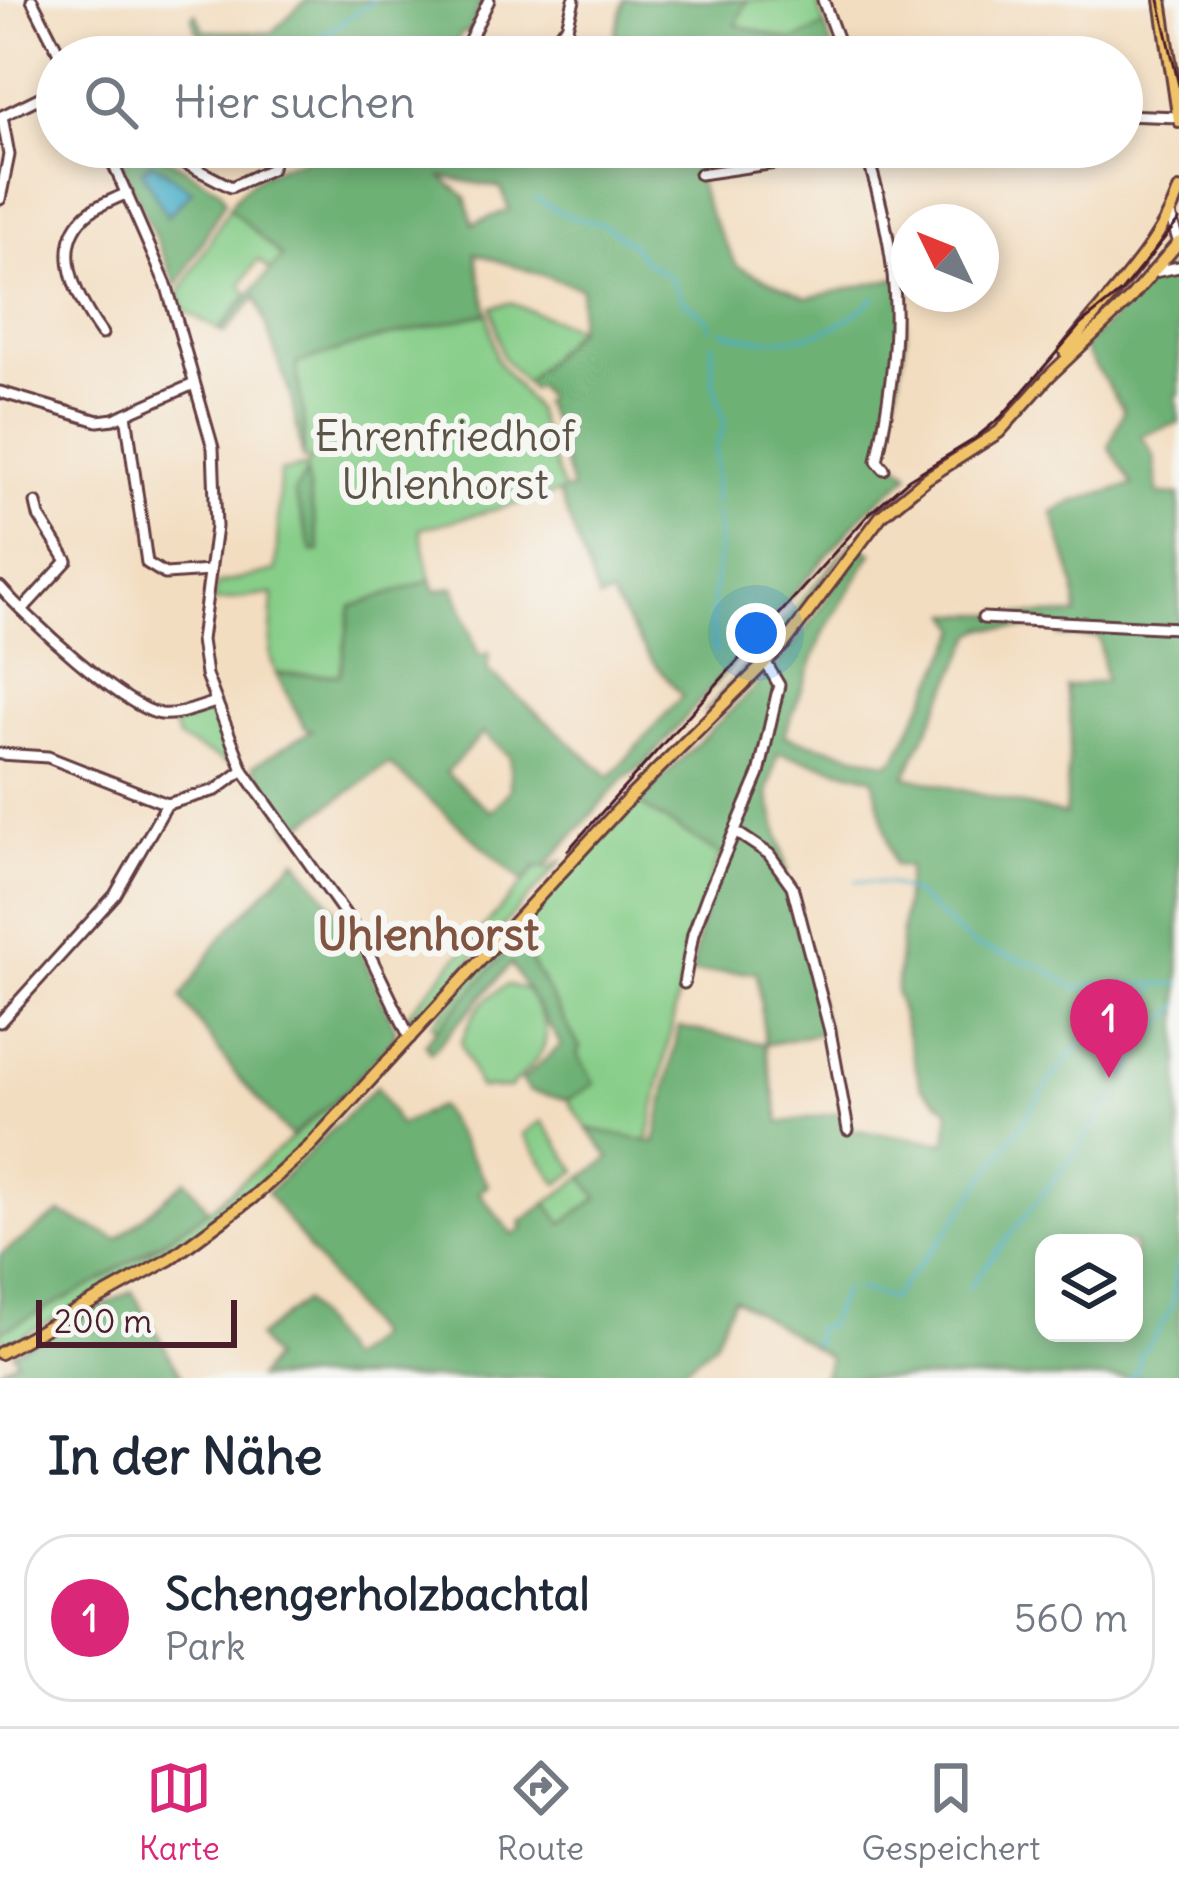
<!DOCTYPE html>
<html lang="de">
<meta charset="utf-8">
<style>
:root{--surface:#fff;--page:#f2f2f3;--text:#1f2937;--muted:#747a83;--line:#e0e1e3;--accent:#db2777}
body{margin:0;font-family:Delius,sans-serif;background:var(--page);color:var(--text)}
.controls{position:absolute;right:36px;bottom:36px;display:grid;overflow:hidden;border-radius:24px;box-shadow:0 6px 18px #0003}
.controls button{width:108px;height:108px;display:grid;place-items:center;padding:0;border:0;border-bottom:3px solid var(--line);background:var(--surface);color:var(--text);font:60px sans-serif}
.compass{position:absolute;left:891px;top:204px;width:108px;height:108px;border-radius:50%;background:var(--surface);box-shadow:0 6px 18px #0003;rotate:313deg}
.scale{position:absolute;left:36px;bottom:30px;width:201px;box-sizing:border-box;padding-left:12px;border:6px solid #4a1f2b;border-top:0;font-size:33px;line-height:42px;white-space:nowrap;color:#4a1f2b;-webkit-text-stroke:9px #f6f6f2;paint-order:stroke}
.you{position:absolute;left:756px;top:633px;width:42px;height:42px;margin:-30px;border:9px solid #fff;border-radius:50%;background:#1a73e8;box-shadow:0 0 0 18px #1a73e833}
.badge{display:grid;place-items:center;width:78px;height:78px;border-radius:50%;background:var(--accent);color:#fff;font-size:39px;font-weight:700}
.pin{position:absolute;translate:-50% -99px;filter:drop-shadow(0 3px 6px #0008)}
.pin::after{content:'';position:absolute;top:63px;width:42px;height:36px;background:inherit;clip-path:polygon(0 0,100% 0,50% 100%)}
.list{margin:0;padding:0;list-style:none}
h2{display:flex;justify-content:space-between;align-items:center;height:156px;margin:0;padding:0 48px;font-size:51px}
h2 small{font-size:39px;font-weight:400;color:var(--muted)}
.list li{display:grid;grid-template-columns:78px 1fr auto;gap:36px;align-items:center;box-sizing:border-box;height:168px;margin:0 24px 24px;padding:0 24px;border:3px solid var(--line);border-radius:48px}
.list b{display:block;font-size:45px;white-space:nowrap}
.list p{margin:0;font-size:39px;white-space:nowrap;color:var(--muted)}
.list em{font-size:39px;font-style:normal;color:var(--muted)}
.icon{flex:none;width:66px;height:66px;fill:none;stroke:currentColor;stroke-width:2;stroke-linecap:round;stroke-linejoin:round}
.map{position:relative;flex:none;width:1179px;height:1378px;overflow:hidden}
.search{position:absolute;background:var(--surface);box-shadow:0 6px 18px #0003;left:36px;right:36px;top:36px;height:132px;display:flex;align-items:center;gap:30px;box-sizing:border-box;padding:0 42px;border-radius:66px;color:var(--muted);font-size:45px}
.sheet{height:348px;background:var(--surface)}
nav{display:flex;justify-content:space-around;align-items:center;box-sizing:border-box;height:168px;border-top:3px solid var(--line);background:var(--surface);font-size:33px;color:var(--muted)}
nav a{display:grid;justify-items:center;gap:6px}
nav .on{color:var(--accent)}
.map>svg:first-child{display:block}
</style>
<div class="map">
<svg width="1179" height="1378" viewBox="0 0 1179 1378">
<rect width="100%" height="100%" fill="#f6f6f2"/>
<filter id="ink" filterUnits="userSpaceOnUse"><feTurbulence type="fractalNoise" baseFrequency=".00833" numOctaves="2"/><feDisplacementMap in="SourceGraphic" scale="24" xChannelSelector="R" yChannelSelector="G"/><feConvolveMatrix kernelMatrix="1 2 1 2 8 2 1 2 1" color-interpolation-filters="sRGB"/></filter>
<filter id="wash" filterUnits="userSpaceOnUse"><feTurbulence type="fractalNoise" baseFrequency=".004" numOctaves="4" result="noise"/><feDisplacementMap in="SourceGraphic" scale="48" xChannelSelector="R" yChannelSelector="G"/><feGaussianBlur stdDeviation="2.7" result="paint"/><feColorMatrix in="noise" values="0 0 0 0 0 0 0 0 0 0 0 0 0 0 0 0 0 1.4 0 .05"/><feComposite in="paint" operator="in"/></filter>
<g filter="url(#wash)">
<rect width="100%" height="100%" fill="#f3ddc0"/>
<g fill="#87ce89" stroke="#68765a" stroke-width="3">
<polygon points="747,0 816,0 825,26 793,41 735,25"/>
<polygon points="229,208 283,257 271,271 258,260 241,285 248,294 219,330 185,311 179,295"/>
<polygon points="510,303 577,328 525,383 502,356 492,307"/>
<path d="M488,313L496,359L535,409L564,492L420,529L431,580L351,607L341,675L276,674L270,655L273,594L214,602L217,584L276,571L280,472L304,467L306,470L310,459H303C307,428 301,395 295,364L368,341Z"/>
<polygon points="853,541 784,634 703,714"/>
<polygon points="204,713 212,715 231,760 226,762 179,739 172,721"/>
<polygon points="637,803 720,855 691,932 648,1142 587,1128 570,1104 568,1100 594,1083 577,1054 580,1048 518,939 437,1030 432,1024 603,831 613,830"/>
<polygon points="563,860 419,1018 406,1016 537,867 550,868"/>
<path d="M507,985L526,989C559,1039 549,1049 509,1088H479L461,1043C471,1016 481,999 507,985Z"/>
<path d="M348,1089L346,1099C245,1210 144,1271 12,1341L0,1338V1332L149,1252L209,1210Z"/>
<polygon points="542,1121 577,1171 558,1184 523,1134"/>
<polygon points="583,1177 598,1198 562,1224 547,1203"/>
</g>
<g fill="#6db175" stroke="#5c6850" stroke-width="3" fill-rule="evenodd">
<polygon points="306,0 482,0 470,30 460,34 456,49 475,57 132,57 128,52 208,52 211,47 198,33 192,17 196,13 204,31 271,33"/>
<polygon points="624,0 747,0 736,25 793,41 825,26 835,57 609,57"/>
<polygon points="115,147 149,147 220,190 225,201 177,286"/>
<path d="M367,147H839L698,172C701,208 722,234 737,266L807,298L905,276L906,338L886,453L910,474L865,512L645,764L623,779L544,868L536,867L523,882L389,764L293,831L253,766L312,730L305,728L276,674L340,675L351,607L431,580L435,591L454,587L479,656L489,653L487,670L610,777L682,696L648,655L611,596L599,600L559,493L572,489L553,424L542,402L546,398L537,386L531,389L525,383L577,329L582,288L475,253L488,313L368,341L296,364C300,396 307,428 303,459L291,397L256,297L224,333L219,330L282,257L229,208C253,162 321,156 367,147ZM440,176L501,188L509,210L473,224L466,197ZM483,733L510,756V790L491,812L446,773Z"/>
<path d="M1166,271H1179V394L1176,396L1179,423L1141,435L1154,456L1158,494L1179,495V1378H823L830,1358L734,1298L713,1345L672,1378H257L272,1358L257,1337L304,1301L346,1360L375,1337L267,1193L377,1086L399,1125L439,1106L488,1185L479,1192L513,1235L524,1228L520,1223L547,1203L562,1224L598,1198L583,1177L610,1158L587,1128L655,1143L679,1027L765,1044L757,972L692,973L700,926L726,858L637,803L777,665L815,617L861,546L872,553L823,634L784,736L887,763L896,758L960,629L951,614L1077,615L1074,583L1053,513L1074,501L1133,485L1109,447L1124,410L1083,348L1156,276ZM985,628L1058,629L1059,636L1099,637L1105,681L1066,687L1071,728L1065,815L905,776L974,634ZM778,753L873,778L894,865L908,867L896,993L921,1087L949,1110L946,1143L847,1129L843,1112L780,1123L765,1045L827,1032L782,873L787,871L768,792ZM1044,1243H1134V1333H1044Z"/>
<polygon points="306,473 320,551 312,551 294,493"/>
<polygon points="296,859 332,905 360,950 396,1030 393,1039 348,1089 291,1137 235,1073 181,998 221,938"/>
<polygon points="518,939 580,1048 577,1054 595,1084 568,1100 529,1091 521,1081 561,1045 511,964 431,1053 425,1043"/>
<polygon points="186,1180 209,1210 100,1281 0,1332 0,1255 60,1213 118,1239"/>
<polygon points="132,1291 183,1378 0,1378 0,1369 17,1360 13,1352"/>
</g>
<polygon fill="#49afc8" stroke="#4a677a" stroke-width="3" points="152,162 192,191 167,216 142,171"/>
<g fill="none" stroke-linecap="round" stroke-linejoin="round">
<g stroke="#49afc8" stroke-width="3">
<polyline points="304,57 311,43 374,0"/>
<polyline points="536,198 563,214 602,224 629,242 646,262 668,275 683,300 707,319 711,328"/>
<path d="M723,331C774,349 837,339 874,297"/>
<polyline points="712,342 713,382 725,425 716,445 715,505"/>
<path d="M716,513C727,557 703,606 716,652"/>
<polyline points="856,881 890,884 915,894 973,945 1040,966 1078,989 1092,984 1179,984"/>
<polyline points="1116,1017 1137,1011 1156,987"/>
<polyline points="1128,1076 1145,1042 1179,1006"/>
<polyline points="854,1288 891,1299 953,1224 1056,1073 1094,1026 1108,1019"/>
<polyline points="968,1288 1079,1148 1115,1093"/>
<polyline points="811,1343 817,1342 815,1328 827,1326 845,1288"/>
<path d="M1130,1378L1139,1367L1140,1354C1149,1346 1170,1314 1173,1302C1175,1287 1172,1276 1179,1262"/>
</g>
</g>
</g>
<g filter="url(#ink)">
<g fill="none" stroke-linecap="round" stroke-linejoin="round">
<g stroke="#633c41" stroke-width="15">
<g id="minor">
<polyline points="32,0 61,57"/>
<polyline points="823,0 844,57"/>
<polyline points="559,34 567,27 574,0"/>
<polyline points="468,43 489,0"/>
<polyline points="1122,115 1179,117"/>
<polyline points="0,117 57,89"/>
<polyline points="106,147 167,287 213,448 216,527 201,640 206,675 243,770 360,935 410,1038"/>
<polyline points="154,147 231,187 271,169 278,147"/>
<path d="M868,147L869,162C904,275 901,345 877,461L884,469"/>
<polyline points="700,174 885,147"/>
<polyline points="0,199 9,155 2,116"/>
<polyline points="1170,215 1179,243"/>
<polyline points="1154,272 1179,267"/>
<path d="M102,334C79,302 51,251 84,217C95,205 114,200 127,193"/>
<polyline points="0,392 98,421 114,419 194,384"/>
<polyline points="126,414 147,563 165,574 210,571"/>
<path d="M0,587C26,617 124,708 161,714C179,716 199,707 216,702"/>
<polyline points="22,610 67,561 39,516 36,503"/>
<polyline points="983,618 1179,628"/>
<polyline points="0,754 48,757 167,804 216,790 243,770"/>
<polyline points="736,832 769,854 792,886 830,1031 848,1130"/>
<polyline points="684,983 693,934 707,896 759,774 779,685 766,663"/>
<polyline points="0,1022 115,895 167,804"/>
</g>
</g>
<g stroke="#633c41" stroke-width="16">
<g id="major">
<polyline points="1161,0 1179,121"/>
<path d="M1065,352C1102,302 1160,249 1179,190"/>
<polyline points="0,1353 170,1259 252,1198 309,1147 630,797 784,644 881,516 927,478 999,432 1050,375 1128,301 1179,242"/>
</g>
</g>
<use href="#minor" stroke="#fff" stroke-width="9"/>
<use href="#major" stroke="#f1c369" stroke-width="10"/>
<g stroke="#4a1f2b" stroke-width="3">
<polyline points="1159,0 1179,86"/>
<polyline points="568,850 870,513 909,479 973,440 1001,417 1081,324 1121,292 1179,220"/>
</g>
</g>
</g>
<g text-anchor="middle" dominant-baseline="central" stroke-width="12" stroke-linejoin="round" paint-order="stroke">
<g font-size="42" fill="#5c5447" stroke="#f6f6f2">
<text x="445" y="436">Ehrenfriedhof<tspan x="445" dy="48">Uhlenhorst</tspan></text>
</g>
<g font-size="45" font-weight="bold" fill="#815442" stroke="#f6f6f2">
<text x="428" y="934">Uhlenhorst</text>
</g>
</g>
</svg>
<div class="controls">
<button><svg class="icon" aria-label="layers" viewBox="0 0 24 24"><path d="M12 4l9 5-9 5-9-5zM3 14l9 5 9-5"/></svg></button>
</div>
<svg class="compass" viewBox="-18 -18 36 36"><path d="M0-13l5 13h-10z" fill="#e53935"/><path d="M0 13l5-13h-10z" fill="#747a83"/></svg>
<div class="scale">200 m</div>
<div class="you"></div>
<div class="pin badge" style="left:1109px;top:1078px">1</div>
<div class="search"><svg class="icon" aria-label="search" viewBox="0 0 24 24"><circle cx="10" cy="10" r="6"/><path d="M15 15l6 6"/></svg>Hier suchen</div>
</div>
<section class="sheet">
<h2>In der Nähe<small></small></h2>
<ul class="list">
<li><span class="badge">1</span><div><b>Schengerholzbachtal</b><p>Park</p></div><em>560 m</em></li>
</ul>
</section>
<nav>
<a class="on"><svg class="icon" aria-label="map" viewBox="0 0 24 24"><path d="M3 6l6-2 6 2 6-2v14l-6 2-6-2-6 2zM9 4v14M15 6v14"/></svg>Karte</a>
<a><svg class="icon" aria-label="directions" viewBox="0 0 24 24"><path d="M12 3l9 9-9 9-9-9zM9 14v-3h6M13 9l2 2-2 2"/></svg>Route</a>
<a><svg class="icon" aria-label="saved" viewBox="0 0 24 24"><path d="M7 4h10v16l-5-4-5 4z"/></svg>Gespeichert</a>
</nav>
